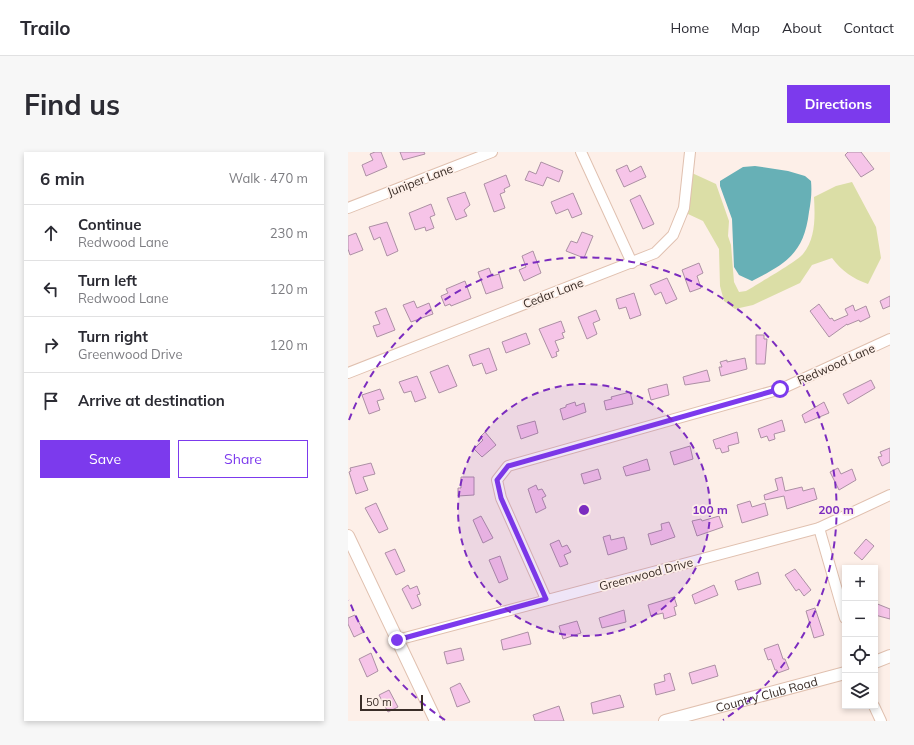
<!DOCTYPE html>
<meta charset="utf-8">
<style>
:root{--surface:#fff;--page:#f7f7f7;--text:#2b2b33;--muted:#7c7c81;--line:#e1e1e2;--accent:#7c3aed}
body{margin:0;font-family:Mulish,sans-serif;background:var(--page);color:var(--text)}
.controls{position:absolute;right:12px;bottom:12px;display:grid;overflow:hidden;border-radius:0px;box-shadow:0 2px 6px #0003}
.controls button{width:36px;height:36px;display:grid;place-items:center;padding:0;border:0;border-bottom:1px solid var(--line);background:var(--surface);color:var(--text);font:20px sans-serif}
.scale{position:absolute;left:12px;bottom:10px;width:63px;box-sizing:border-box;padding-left:4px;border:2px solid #3a2d27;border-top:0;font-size:11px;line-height:14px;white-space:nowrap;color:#3a2d27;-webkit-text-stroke:3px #fdefe8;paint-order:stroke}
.stop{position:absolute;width:12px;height:12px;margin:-9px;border:3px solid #7c3aed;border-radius:50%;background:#fff}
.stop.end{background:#7c3aed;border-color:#fff;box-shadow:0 1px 4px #0008}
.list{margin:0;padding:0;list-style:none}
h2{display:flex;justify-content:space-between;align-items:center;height:52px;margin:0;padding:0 16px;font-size:17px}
h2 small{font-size:13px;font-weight:400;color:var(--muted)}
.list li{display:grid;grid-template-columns:26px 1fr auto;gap:12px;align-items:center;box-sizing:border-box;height:56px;padding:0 16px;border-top:1px solid var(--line)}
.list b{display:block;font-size:15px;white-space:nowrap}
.list p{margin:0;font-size:13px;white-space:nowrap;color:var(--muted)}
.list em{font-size:13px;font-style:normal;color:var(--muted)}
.actions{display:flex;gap:8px;padding:12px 16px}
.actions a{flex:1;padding:9px 0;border:1px solid var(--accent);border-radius:0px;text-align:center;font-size:14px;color:var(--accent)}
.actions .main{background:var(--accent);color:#fff}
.icon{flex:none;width:22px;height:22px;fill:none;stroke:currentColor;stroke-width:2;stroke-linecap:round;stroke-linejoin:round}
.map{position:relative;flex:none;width:542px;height:569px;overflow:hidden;border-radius:0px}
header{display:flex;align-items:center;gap:24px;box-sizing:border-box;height:56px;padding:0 20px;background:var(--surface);border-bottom:1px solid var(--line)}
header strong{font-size:19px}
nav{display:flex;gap:22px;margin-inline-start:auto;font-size:14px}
.intro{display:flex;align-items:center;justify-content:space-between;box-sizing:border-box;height:96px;padding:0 24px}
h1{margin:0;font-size:28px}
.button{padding:10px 18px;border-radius:0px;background:var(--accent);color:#fff;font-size:14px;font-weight:700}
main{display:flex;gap:24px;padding:0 24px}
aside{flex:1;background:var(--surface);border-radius:0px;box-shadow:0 2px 6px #0003}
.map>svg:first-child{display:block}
</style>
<header>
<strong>Trailo</strong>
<nav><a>Home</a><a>Map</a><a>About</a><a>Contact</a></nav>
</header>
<div class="intro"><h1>Find us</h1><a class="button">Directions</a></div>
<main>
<aside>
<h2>6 min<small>Walk · 470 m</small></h2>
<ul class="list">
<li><svg class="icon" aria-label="ahead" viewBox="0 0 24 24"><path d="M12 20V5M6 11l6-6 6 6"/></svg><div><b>Continue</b><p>Redwood Lane</p></div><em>230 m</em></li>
<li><svg class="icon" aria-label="left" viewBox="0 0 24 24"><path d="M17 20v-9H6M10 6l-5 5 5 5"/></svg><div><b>Turn left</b><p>Redwood Lane</p></div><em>120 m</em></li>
<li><svg class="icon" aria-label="right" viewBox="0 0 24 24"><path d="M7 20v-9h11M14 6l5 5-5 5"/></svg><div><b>Turn right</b><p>Greenwood Drive</p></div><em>120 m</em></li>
<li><svg class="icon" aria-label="arrive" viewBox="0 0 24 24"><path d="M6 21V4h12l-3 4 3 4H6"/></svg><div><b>Arrive at destination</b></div></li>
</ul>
<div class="actions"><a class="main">Save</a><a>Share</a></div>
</aside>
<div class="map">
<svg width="542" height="569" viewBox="0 0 542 569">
<rect width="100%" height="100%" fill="#fdefe8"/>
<path fill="#dbdea6" d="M344,21L368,32L381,69L380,84L383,93L386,130L391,140L398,139L405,135C416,128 448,110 455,102C468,86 467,64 466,45L488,34L504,30L528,75L533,106L520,132C504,126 495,120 484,106L464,113L452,131L405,153L387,157L376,149L372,134L371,97L355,69L340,62Z"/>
<path fill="#67b0b6" d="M407,14L440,19L457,24L463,29C464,40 463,49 461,60C456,101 439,111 404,129L391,123L386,115L384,67L372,34V29L395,15Z"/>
<g fill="#f6c4e8" stroke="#ac90a4">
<polygon points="27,0 33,0 39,15 18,24 14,13 25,8 22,2"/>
<polygon points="52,0 76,0 77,2 55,8"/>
<polygon points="500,0 513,0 526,17 513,25 497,3"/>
<polygon points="193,10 215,19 211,30 199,25 195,34 177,28 181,19 188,22"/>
<polygon points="279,13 282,20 293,14 298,25 276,35 268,18"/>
<polygon points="158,23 162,34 156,37 157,40 152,42 157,56 146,60 136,32"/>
<polygon points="117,40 122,53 116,58 119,64 108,68 99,46"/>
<polygon points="225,41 234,62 224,66 220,57 208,62 203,50"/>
<polygon points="292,43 306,72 295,77 282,48"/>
<polygon points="83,52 87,63 82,65 86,76 78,79 77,75 67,78 61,61"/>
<polygon points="39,70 50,99 39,104 32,85 26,88 21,75"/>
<polygon points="234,80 245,84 236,106 218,99 223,89 229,91"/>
<polygon points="8,81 15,98 2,103 0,97 0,84"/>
<polygon points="185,99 193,121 176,129 171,118 178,115 174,104"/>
<polygon points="351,111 355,121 349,124 353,136 342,140 334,118"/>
<polygon points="141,116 144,124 151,122 155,136 138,142 130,120"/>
<polygon points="319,126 329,147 318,152 313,140 307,143 302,133"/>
<polygon points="117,129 123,146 103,154 102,152 97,154 93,144 100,141 98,137"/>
<polygon points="286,141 293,163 282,167 278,155 271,157 268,147"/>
<polygon points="542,144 542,154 535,157 532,149"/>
<polygon points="66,149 69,156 81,151 85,162 63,170 55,153"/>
<polygon points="471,152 482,167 484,166 486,169 500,163 497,157 505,153 507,159 518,154 522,165 512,170 511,168 499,173 499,172 481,185 462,159"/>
<polygon points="38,156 47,178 29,185 25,174 32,172 27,160"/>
<polygon points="248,158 252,168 245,171 249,182 239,187 230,165"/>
<polygon points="213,169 217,180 214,181 216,186 207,189 211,199 208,200 209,204 204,206 191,177"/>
<polygon points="178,181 182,192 158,201 154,190"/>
<polygon points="408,183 416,183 416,187 419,187 417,212 408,212"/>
<polygon points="141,196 149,218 138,222 134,211 125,214 121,203"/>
<polygon points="397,206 399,217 373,224 371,215 374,215 372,210 379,208 379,210"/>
<polygon points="100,213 109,234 91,241 82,220"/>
<polygon points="359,218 362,229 337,233 335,225"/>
<polygon points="69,224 78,246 67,250 63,239 56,241 51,230"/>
<polygon points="523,228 527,236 500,252 495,242"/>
<polygon points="319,232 321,243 303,248 300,237"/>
<polygon points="32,237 36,247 29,249 32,258 21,262 14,243"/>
<polygon points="282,240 285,252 258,258 256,249 264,247 263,245"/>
<polygon points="227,250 228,254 236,251 238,260 215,268 212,257 218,255 218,253"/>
<polygon points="476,250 481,261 457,271 454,263"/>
<polygon points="434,268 437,279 426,282 427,287 421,289 419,284 413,286 410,277"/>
<polygon points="187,269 190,281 173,287 169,274"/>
<polygon points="137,280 148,293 134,305 126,297 135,288 132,285"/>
<polygon points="389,280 391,291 380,294 381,299 374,301 372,296 368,297 365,288"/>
<polygon points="342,294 345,307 326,313 322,300"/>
<polygon points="542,296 542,310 534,314 530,305 534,304 532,300"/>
<polygon points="299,307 302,318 278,324 275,315"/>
<polygon points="23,311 27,322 15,325 20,338 8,342 1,320 3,319 2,316"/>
<polygon points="490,316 493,322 504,317 508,328 491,338 482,320"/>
<polygon points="250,317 253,327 236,332 233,322"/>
<polygon points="113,325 126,325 126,343 110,344 110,336 113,336"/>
<polygon points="434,325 437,339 454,335 455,339 466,336 469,347 439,357 436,344 417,348 416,343 430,338 427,327"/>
<polygon points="188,333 190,338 194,337 198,344 194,346 198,356 188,361 180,337"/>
<polygon points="402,349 404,355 417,351 420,363 394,371 389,353"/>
<polygon points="28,351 40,377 31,381 17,356"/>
<polygon points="133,364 145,386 135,391 125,368"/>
<polygon points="371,364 375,375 349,384 344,369 353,367 354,369"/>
<polygon points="321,370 327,385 303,393 300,382 314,378 313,372"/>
<polygon points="262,383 263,388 276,385 279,397 260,403 255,385"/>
<polygon points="518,387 526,394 514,408 506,401"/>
<polygon points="211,388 214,395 219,393 223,400 216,403 220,412 212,415 202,392"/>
<polygon points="47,397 57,419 48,423 37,401"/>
<polygon points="152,404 160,427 151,431 141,408"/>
<polygon points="447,417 463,438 456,444 451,437 448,439 437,423"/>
<polygon points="410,420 413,432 390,438 387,429"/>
<polygon points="60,433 62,437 69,434 72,442 69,443 73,453 64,457 54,437"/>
<polygon points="366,433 370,443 347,452 344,443"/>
<polygon points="326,445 329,454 326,455 328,463 316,467 315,461 303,464 300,453"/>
<polygon points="527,451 542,457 542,467 527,463"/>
<polygon points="467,456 476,483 466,486 458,459"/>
<polygon points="276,458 278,470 254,476 251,466"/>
<polygon points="7,463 16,480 6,485 0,472 0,466"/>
<polygon points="229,469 233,481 215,487 211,474"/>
<polygon points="180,480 183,492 155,498 153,488"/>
<polygon points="430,492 435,507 437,507 441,517 430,521 429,518 427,518 423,507 420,508 416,497"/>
<polygon points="113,496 116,508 99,512 96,500"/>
<polygon points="23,501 30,519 19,525 11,507"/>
<polygon points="367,513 370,524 344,532 341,521"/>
<polygon points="322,521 327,538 308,543 306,532 317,529 316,523"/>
<polygon points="112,531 122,550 109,555 102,536"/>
<polygon points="41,538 50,555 40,560 31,543"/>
<polygon points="272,543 276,555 245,562 243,551"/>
<polygon points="211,554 216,569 187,569 185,563"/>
</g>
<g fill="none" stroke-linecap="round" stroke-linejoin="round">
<g stroke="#e0c0af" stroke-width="12">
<g id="minor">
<polyline points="233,0 284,111"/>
<polyline points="0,56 144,0"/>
<polyline points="0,221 307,101 325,83 336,56 342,0"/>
<polyline points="471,376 497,466"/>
<polyline points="198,447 153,346 149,328 160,314 433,237 542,187"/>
<polyline points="49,488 471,376 542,343"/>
<polyline points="526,554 533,569"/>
</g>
</g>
<g stroke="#e0c0af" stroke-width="14">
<g id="tertiary">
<polyline points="0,384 88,569"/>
<polyline points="527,510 542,504"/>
<path id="s1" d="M317,569L497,521"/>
</g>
</g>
<use href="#minor" stroke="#fff" stroke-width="10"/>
<use href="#tertiary" stroke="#fff" stroke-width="12"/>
</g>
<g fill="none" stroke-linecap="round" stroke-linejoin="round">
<polyline stroke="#7c3aed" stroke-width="5" points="49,488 198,447 153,346 149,328 160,314 432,237"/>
</g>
<circle cx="236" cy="358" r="126" fill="#7b2cbf" fill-opacity=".12"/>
<g fill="none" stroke="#7b2cbf" stroke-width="2" stroke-dasharray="7 5">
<circle cx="236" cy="358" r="126"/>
<path d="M97 568A252 252 0 0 1 1 448M1 268A252 252 0 1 1 375 568"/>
</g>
<g text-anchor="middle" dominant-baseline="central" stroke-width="3.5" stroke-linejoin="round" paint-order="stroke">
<g font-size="12" fill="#3a2d27" stroke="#fdefe8">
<text transform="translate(72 28) rotate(-21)">Juniper Lane</text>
<text transform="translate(205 141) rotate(-21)">Cedar Lane</text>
<text transform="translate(488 212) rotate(-24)">Redwood Lane</text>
<text transform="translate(298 422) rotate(-15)">Greenwood Drive</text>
<text stroke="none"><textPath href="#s1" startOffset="105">Country Club Road</textPath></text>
</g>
</g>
<circle cx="236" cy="358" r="6" fill="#7b2cbf" stroke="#fdefe8" stroke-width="2"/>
<g font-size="12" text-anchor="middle" font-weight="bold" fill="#7b2cbf" stroke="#fdefe8" stroke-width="3.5" stroke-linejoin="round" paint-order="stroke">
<text x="362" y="362">100 m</text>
<text x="488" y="362">200 m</text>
</g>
</svg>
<div class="controls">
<button>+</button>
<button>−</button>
<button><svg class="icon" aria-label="locate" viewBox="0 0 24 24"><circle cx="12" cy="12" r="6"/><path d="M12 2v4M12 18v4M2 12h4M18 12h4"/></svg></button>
<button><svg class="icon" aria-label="layers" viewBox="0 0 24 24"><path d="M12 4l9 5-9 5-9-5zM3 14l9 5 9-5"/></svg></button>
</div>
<div class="scale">50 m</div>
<div class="stop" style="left:432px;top:237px"></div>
<div class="stop end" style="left:49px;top:488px"></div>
</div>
</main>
